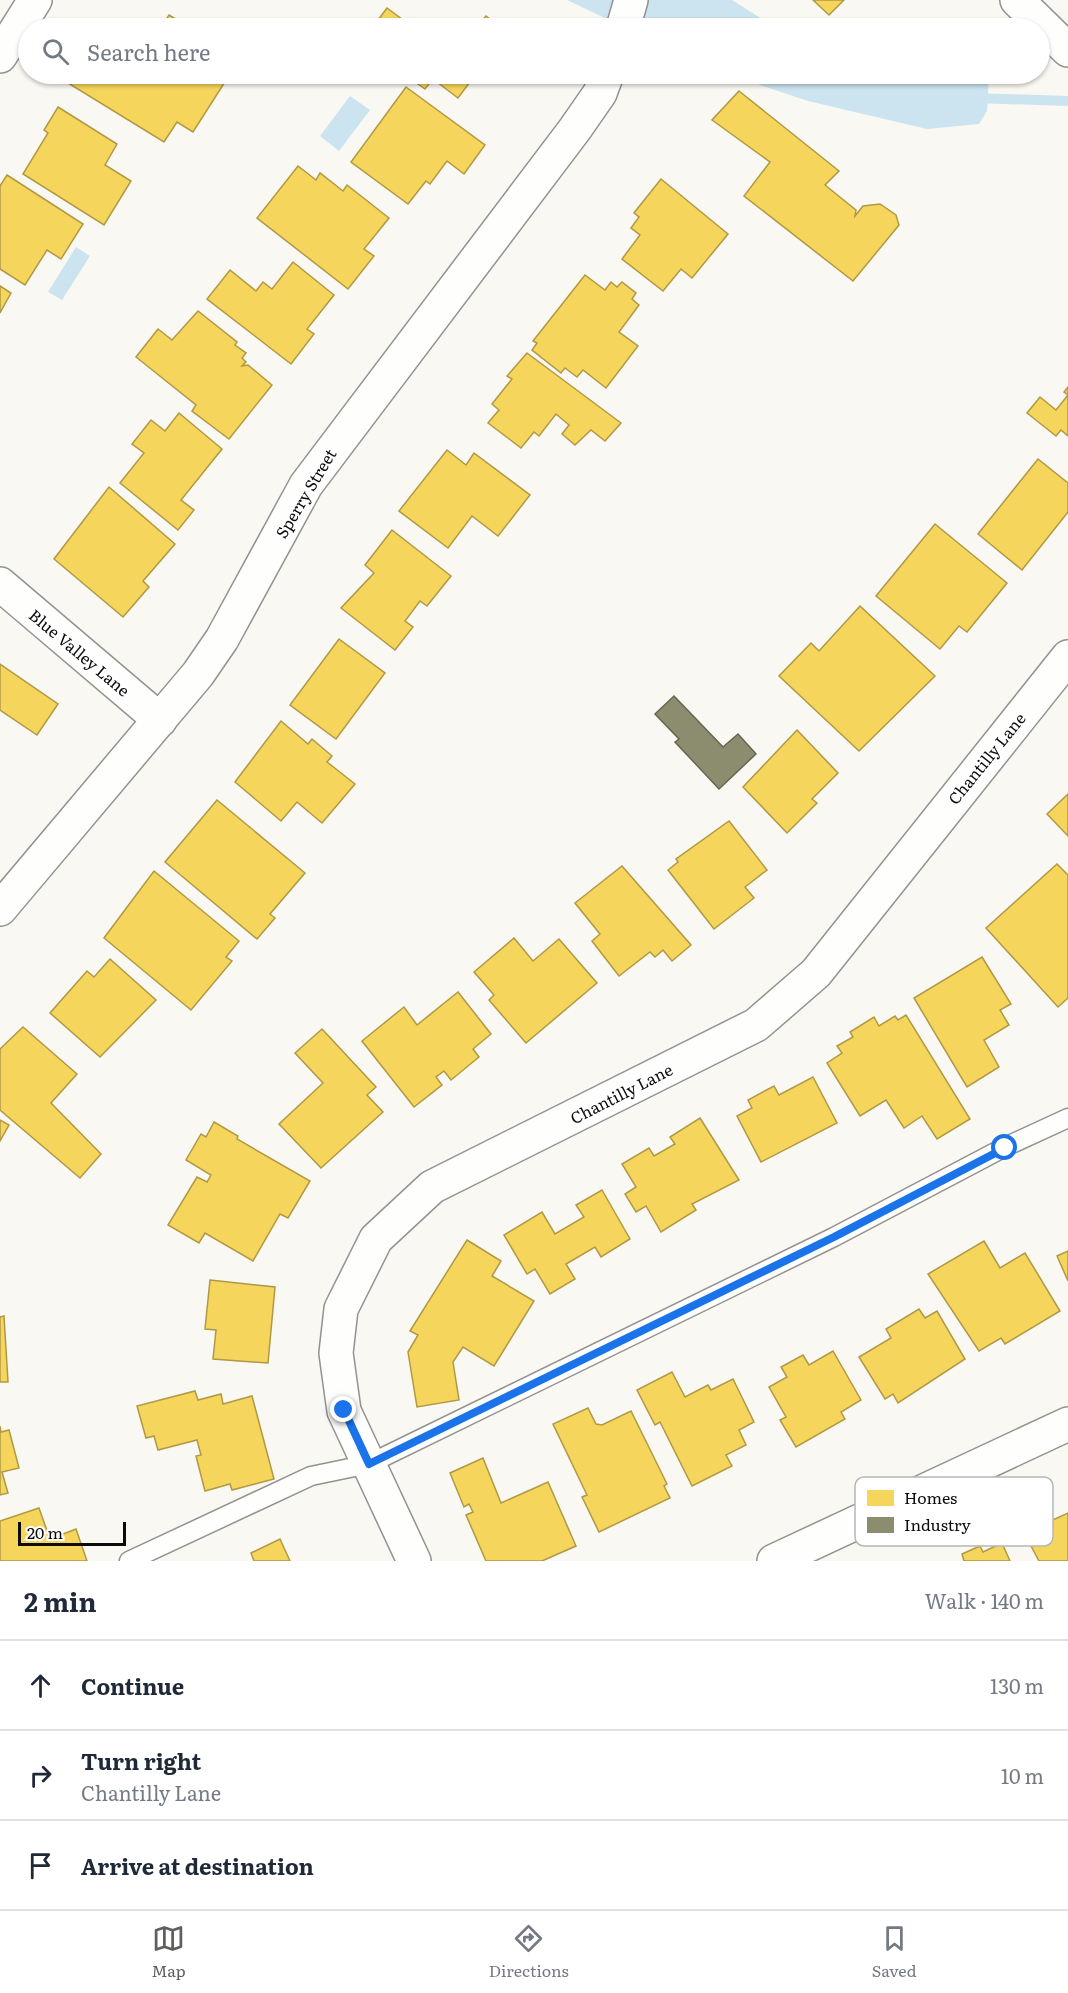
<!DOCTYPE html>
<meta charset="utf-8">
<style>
:root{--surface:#fff;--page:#f6f6f7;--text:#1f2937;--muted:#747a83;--line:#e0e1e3;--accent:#5f5f5c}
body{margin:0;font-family:Literata,serif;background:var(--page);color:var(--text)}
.scale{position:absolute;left:18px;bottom:15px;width:108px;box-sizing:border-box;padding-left:6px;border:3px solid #0c0c0c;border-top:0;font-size:16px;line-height:21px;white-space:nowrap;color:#0c0c0c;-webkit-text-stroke:4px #fff;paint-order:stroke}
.stop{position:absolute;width:18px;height:18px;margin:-14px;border:4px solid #1a73e8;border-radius:50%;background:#fff}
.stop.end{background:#1a73e8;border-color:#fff;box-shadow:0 2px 6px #0008}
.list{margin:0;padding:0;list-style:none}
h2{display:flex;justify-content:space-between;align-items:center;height:78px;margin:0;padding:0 24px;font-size:26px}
h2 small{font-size:20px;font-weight:400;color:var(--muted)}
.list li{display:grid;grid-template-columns:39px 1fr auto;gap:18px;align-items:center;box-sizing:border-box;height:90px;padding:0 24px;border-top:2px solid var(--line)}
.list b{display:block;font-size:22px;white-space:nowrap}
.list p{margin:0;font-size:20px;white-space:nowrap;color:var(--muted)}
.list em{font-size:20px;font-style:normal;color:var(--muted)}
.icon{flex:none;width:33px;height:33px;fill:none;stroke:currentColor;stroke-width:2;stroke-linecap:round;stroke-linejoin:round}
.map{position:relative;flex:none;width:1068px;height:1561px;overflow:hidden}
.search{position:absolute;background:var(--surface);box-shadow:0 2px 4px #0004;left:18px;right:18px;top:18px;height:66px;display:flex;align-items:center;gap:15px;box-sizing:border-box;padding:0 21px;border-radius:33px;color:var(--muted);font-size:22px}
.sheet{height:348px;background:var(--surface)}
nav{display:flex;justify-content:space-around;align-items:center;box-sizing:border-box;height:84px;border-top:2px solid var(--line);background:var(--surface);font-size:16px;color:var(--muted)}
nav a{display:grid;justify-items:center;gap:3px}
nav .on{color:var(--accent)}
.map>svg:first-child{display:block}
</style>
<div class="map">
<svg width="1068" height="1561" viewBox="0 0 1068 1561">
<rect width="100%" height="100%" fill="#faf8f2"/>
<g fill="#cce4f0">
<polygon points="567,0 732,0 776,28 626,28"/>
<polygon points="727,74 989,74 987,111 979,124 927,129 808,101"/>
<polygon points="350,96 370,110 339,151 320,136"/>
<polygon points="76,247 90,256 62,300 48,292"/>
</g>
<g fill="#f6d55c" stroke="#b09944" stroke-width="1.5">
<polygon points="813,0 844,0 829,15"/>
<polygon points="387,8 414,28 372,28"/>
<polygon points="169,15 190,28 148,28 152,23 161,28"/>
<polygon points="486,16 499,26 497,28 476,28"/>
<polygon points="74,74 230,74 193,132 177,122 164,142 68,83"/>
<polygon points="404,74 476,74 458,98 433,79 425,89"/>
<polygon points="406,87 485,145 464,174 447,161 430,184 426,181 408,204 351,162"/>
<polygon points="739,91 839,171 825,185 856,210 855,216 863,206 880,204 896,215 899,225 853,281 744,196 770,162 712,120"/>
<polygon points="58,107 117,144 105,165 131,181 104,225 23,174 48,133 44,130"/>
<polygon points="298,166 316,180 320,173 343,191 347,185 389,218 364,249 374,256 348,289 257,218"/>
<polygon points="7,175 83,224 61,259 47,250 25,285 0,269 0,186"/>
<polygon points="661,179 728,234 692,278 681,269 663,291 622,259 640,235 631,228 639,217 634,213"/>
<polygon points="293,262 334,295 307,329 314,334 291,364 207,299 230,270 256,291 263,282 272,289"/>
<polygon points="585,275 605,290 611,282 617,287 622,282 636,293 632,299 639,305 619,332 638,346 606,388 583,370 577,377 565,368 561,373 532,350 537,343 533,341"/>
<polygon points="0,286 11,293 0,313"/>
<polygon points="198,311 237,342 235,345 246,353 242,358 246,362 242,366 248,365 272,385 229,439 192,411 196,405 136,357 158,329 172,340"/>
<polygon points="527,353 621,423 605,441 591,430 575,445 562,434 569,425 556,414 539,436 534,432 521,448 488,423 499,410 492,404 512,379 507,376"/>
<polygon points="1068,387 1068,436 1061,430 1056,436 1027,413 1040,397 1056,410 1068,395 1064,392"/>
<polygon points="179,413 222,449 181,500 194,510 178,530 120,483 144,453 132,444 151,420 165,431"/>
<polygon points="447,450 466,465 474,453 530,495 498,536 472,516 448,548 399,511"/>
<polygon points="1038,459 1068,483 1068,512 1022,570 978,534"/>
<polygon points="109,487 175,544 143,581 149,587 123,617 54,559"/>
<polygon points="935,524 1007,583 967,632 959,626 940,649 876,596"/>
<polygon points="392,530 451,576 427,606 420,601 405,621 413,627 395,650 341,608 374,573 365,565"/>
<polygon points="860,606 935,676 859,751 779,676 811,643 819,651"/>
<polygon points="339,639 385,673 336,739 290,705"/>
<polygon points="0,664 58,704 37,735 0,710"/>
<polygon points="281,721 308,744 312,739 332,756 327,762 355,784 322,823 297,802 281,821 235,782"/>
<polygon points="797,730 838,773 812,799 817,803 787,833 743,787"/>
<polygon points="1068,794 1068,836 1047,814"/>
<polygon points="217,800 305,873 270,914 275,918 257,939 165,862"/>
<polygon points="729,821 767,870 745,887 754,898 714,929 668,870 678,862 676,859"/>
<polygon points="1057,864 1068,875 1068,998 1058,1007 986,928"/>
<polygon points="622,866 691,945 672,961 663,950 655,957 650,952 619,976 592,941 600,934 575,903"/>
<polygon points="154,871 239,941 226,957 232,961 191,1010 104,938"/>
<polygon points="514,938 533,961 559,939 597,983 526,1043 489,1000 494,995 474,972"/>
<polygon points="982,957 1011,1004 1000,1010 1009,1025 984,1040 999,1067 967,1087 914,998"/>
<polygon points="110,959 156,1000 100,1057 50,1013 87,971 94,977"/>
<polygon points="458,992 491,1034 473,1049 479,1057 451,1080 444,1071 436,1077 442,1085 414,1107 362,1041 404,1007 417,1025"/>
<polygon points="906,1015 970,1119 937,1139 922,1116 904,1128 886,1100 860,1116 827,1063 842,1053 837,1046 853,1037 850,1032 874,1017 879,1026 895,1016 898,1020"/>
<polygon points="23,1027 77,1074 51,1103 101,1154 80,1178 0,1110 0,1049"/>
<polygon points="322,1029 376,1087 367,1095 383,1112 321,1168 279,1124 323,1083 295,1053"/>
<polygon points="813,1077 837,1123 761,1162 737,1116 752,1108 748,1100 774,1086 779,1095"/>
<polygon points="700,1118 739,1180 692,1204 696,1210 661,1232 646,1206 636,1212 625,1194 636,1187 622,1164 649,1148 654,1156 675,1144 670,1137"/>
<polygon points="0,1120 9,1125 0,1141"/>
<polygon points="214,1122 238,1136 237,1139 310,1181 288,1218 280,1214 253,1261 205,1233 199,1243 168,1225 197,1177 207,1182 211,1175 186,1160 201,1134 206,1137"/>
<polygon points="602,1190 630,1239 601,1257 595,1247 566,1264 575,1279 550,1294 535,1269 527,1274 504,1235 542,1212 555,1234 584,1217 576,1205"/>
<polygon points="467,1240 501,1261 492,1276 534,1301 494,1366 463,1347 453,1362 459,1400 417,1407 408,1352 418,1335 410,1331"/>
<polygon points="984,1241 1000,1268 1025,1253 1060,1311 1005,1344 1001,1338 979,1351 928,1274"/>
<polygon points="1068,1251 1068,1281 1057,1256"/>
<polygon points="210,1280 275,1287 268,1363 213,1359 216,1330 205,1329"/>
<polygon points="919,1309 925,1318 937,1311 965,1359 898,1403 893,1394 885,1399 859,1357 891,1338 886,1329"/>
<polygon points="4,1316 8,1382 0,1382 0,1317"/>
<polygon points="833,1351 861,1400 841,1412 845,1419 796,1447 780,1420 786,1417 769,1387 787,1377 781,1367 803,1355 809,1365"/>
<polygon points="672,1372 685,1397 708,1385 711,1390 733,1379 754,1422 739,1430 746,1445 726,1455 732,1466 692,1486 660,1422 655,1425 637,1390"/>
<polygon points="195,1391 198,1400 221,1394 223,1404 252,1396 274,1479 232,1490 230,1484 205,1491 196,1456 201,1455 197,1440 158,1450 154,1436 146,1438 137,1406"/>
<polygon points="588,1408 596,1424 602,1425 631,1411 667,1484 664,1486 670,1498 599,1532 582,1497 587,1495 553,1424"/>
<polygon points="0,1426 1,1432 9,1430 19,1468 2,1472 8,1493 0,1495"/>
<polygon points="483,1458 501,1503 548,1482 576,1546 542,1561 486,1561 466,1515 473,1512 469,1504 464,1507 450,1473"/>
<polygon points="39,1508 50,1539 76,1529 87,1561 0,1561 0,1521"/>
<polygon points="1068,1513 1068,1561 1039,1561 1030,1544 1048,1535 1044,1524"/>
<polygon points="280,1539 290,1561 254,1561 251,1553"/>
<polygon points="1002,1543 1010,1561 964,1561 962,1554 980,1546 983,1552"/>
</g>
<polygon fill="#8c8c6e" stroke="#666651" stroke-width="1.5" points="674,696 723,747 738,734 756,754 719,789 675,742 679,739 655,714"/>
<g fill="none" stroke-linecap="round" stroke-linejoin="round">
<polyline stroke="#cce4f0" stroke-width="10" points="973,98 1068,101"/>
<g stroke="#939290" stroke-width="21">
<polyline id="service" points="129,1561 311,1476 369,1464 834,1237 1005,1147 1068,1118"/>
</g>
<g stroke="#939290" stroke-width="36">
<g id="minor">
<polyline points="623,28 631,0"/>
<polyline points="0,56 35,0"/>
<polyline points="0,584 160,720"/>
<polyline points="0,909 198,674 222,639 306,485 575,129 600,93 607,74"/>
<polyline points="414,1561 344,1411 336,1353 341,1309 376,1239 432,1187 756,1025 816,973 1068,657"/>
<polyline points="774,1561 1068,1424"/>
</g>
</g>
<g stroke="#939290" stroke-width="36">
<polyline id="tertiary" points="1017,0 1068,50"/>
</g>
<use href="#service" stroke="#fefefd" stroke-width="18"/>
<use href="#minor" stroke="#fefefd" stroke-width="33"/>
<use href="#tertiary" stroke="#fefefd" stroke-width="33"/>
</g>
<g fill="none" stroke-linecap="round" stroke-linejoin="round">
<polyline stroke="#1a73e8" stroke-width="8" points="344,1410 369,1464 834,1237 1005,1148"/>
</g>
<g text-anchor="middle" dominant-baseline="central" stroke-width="6" stroke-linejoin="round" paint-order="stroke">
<g font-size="16" fill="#0c0c0c" stroke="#fff">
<text transform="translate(305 493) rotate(-59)">Sperry Street</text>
<text transform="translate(80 652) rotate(40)">Blue Valley Lane</text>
<text transform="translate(986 758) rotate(-51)">Chantilly Lane</text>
<text transform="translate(621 1093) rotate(-27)">Chantilly Lane</text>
</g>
</g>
<rect x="855" y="1477" width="198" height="69" rx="9" fill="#fff" stroke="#b6b6b6" stroke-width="1.5"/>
<rect x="867" y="1490" width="27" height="16" fill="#f6d55c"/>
<rect x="867" y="1517" width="27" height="16" fill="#8c8c6e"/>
<g font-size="16" fill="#0c0c0c">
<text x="904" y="1504">Homes</text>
<text x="904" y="1531">Industry</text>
</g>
</svg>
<div class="scale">20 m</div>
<div class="stop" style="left:1005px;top:1148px"></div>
<div class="stop end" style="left:344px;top:1410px"></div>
<div class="search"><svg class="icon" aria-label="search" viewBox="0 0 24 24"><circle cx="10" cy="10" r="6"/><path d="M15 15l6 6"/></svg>Search here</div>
</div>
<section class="sheet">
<h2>2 min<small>Walk · 140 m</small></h2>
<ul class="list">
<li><svg class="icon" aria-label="ahead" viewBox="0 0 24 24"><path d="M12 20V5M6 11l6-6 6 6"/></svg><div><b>Continue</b></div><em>130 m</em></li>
<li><svg class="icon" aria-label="right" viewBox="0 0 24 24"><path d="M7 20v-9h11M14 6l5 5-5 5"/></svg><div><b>Turn right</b><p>Chantilly Lane</p></div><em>10 m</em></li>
<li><svg class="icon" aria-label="arrive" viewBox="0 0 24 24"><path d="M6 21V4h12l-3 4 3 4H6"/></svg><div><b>Arrive at destination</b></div></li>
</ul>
</section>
<nav>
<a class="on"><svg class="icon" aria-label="map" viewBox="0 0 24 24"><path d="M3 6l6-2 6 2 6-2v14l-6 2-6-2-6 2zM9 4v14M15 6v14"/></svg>Map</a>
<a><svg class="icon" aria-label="directions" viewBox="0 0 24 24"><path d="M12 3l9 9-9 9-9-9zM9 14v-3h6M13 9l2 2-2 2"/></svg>Directions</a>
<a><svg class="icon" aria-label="saved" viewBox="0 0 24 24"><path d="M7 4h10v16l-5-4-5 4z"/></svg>Saved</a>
</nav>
